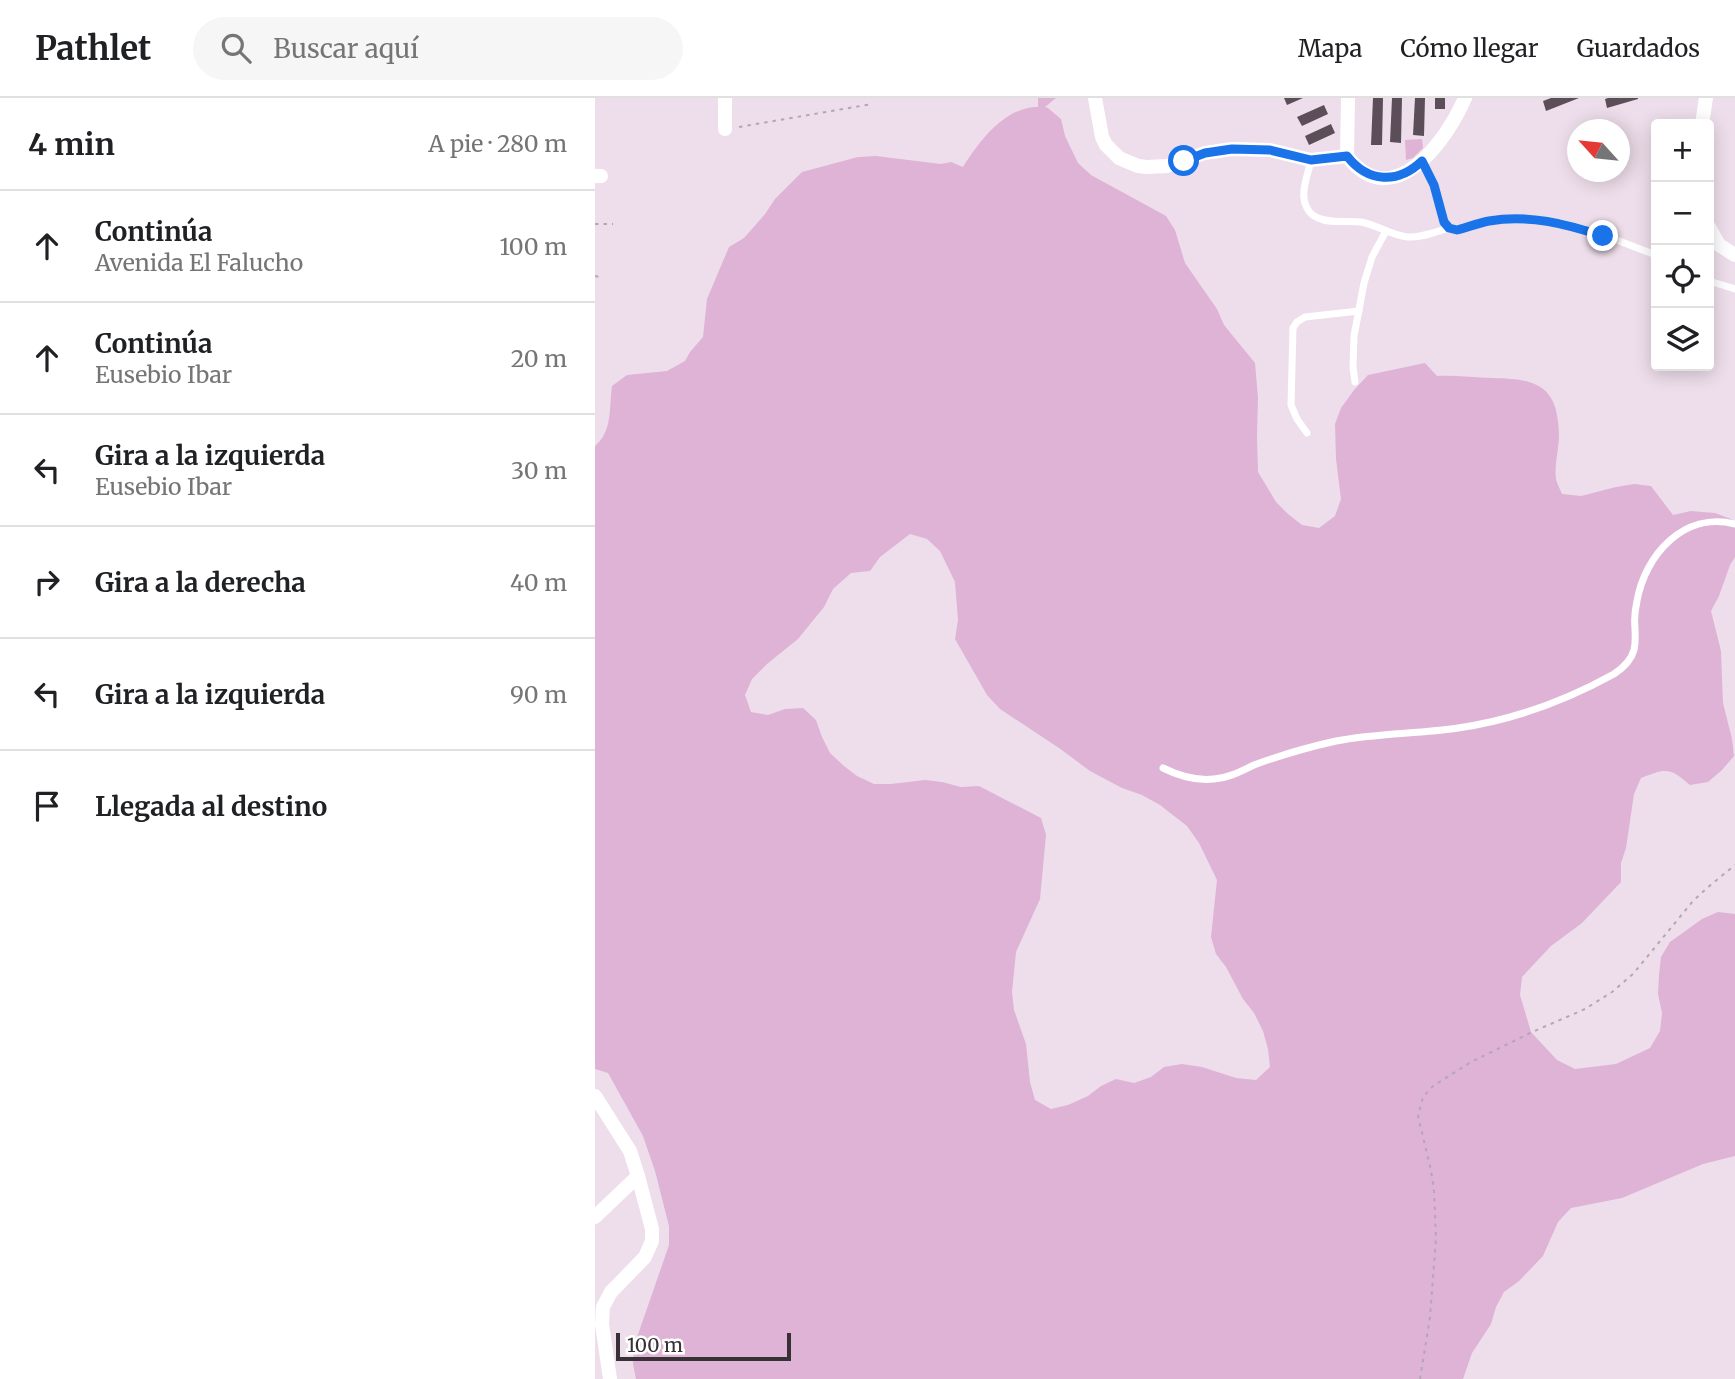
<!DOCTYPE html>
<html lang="es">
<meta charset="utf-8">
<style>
:root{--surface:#fff;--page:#f6f6f6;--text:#202124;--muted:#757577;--line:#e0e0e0}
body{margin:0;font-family:Merriweather,serif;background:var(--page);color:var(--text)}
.controls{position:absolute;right:21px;top:21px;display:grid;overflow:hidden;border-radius:7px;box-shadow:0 4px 18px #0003}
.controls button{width:63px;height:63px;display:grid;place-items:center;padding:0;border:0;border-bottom:2px solid var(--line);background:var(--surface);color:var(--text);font:35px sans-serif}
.compass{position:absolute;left:972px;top:21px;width:63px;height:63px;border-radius:50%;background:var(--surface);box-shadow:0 4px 18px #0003;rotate:297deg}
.scale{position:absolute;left:21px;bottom:18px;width:175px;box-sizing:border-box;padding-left:7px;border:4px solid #373035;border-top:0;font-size:19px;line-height:24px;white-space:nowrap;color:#373035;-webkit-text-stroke:5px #fff;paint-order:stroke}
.stop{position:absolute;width:21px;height:21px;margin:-16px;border:5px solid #1a73e8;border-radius:50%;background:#fff}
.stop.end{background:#1a73e8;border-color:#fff;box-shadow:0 2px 7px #0008}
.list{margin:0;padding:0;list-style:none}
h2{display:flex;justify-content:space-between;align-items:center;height:91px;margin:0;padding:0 28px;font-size:30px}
h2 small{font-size:23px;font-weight:400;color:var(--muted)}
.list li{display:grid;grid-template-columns:46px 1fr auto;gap:21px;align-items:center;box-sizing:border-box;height:112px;padding:0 28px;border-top:2px solid var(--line)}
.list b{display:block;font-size:26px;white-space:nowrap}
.list p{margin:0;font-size:23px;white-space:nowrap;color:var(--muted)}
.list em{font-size:23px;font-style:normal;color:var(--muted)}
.icon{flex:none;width:38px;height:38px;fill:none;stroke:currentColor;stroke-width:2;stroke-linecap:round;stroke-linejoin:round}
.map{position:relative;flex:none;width:1140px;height:1281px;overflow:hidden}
header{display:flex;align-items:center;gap:42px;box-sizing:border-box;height:98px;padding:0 35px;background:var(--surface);border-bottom:2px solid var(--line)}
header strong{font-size:33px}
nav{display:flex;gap:38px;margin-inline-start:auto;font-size:24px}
.search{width:490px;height:63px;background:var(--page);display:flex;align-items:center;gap:18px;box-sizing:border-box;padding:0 24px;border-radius:38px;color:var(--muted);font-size:26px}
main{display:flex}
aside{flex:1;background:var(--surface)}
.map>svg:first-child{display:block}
</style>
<header>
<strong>Pathlet</strong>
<div class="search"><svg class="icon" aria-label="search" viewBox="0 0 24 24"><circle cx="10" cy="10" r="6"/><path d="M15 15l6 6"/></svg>Buscar aquí</div>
<nav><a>Mapa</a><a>Cómo llegar</a><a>Guardados</a></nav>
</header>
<main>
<aside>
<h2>4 min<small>A pie · 280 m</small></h2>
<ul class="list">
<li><svg class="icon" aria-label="ahead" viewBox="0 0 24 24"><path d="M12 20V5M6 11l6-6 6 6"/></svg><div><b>Continúa</b><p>Avenida El Falucho</p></div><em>100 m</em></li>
<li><svg class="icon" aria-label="ahead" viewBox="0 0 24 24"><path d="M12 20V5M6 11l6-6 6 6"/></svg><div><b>Continúa</b><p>Eusebio Ibar</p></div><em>20 m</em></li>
<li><svg class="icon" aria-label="left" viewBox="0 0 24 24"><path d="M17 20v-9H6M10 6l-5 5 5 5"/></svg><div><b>Gira a la izquierda</b><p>Eusebio Ibar</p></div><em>30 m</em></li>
<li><svg class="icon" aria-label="right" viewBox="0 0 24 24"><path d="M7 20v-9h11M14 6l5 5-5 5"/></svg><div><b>Gira a la derecha</b></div><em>40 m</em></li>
<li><svg class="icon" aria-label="left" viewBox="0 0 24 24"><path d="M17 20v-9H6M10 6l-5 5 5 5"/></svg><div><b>Gira a la izquierda</b></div><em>90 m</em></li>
<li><svg class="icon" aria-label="arrive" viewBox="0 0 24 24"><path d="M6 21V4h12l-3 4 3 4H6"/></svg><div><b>Llegada al destino</b></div></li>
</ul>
</aside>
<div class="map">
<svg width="1140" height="1281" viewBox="0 0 1140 1281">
<rect width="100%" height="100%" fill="#eedeeb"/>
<g fill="#deb3d6" fill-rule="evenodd">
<path d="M443,0H461L450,9L453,10L466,21L470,38L483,65L496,77L571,118L580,132L590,165L622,211L629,227L660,265L663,300L662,337L663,374L681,404L693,416L707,427L724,430L740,418L746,401L741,361L740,326L746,310L759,292L773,277L830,265L842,278C861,277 879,280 897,280C942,281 963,287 964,337C964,350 959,369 961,381C962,386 965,391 967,396L986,398L1021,389L1039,386L1056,388L1078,417L1096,413L1120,415L1136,421L1140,426V459L1135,467L1124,498L1116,513L1126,553L1128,605L1137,641L1139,658L1127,672L1113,684L1095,687C1075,669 1070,670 1046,680L1039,696L1031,750L1026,765V784L987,825L956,848L927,879L925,897L936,934L962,962L980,971L1021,966L1055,950L1065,933L1067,915L1063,896L1064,877L1066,859L1075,844L1107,821L1123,814L1140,816V1058L1108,1066L1027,1100L976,1110L963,1124L948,1158L924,1183L909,1194L901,1209L896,1226L877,1255L868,1281H41L38,1266L39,1248L74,1147V1128L60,1073L48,1038L13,975L0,971V348C18,333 14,309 17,288L32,277L72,273L90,263L95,254L108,239L112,201L134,149L149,140L170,116L180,101L207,74L263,59L281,58L346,66L356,64L368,69C384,44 409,9 443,9ZM315,436L332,441L345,453L360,484L363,522L360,541L392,597L405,611L464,650L495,673L527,690L547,697L565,707L592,728L604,745L622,782L616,839L621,856L631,869L648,901L659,915L668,933L673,951L675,969L661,982L641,980L607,969L587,966L569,969L556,979L539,985L521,981L506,988L493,998L473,1007L456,1011L440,1002L435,984L431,946L419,912L417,894L421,854L445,801L451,737L446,720L384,688L366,689L347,684L330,682L296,686H279L262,678L249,668L235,655L227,639L221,622L208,610L190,611L173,617L156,614L150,597L157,581L172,566L203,541L229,509L238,491L256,475L275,473L285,459Z"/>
<polygon points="827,41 828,50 818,60 811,62 810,42"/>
</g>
<g fill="#5c4e59">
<polygon points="689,0 708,0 692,7"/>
<polygon points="778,0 788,0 787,47 776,47"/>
<polygon points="797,0 807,0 806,45 795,44"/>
<polygon points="820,0 830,0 829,38 818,37"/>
<rect x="840" y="0" width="10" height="11"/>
<polygon points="956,0 984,0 951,13 948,3"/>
<polygon points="1013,0 1043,0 1043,1 1012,10 1010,1"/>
<polygon points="729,7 733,16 707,28 702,19"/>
<polygon points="736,26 740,35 714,47 710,38"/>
</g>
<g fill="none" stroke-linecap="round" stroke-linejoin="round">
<g stroke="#b5a7b2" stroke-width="2" stroke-dasharray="3.5 5" stroke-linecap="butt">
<polyline points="144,29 277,6"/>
<polyline points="0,126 18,126"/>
<polyline points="0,178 5,179"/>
<polyline points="825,1281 835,1219 841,1140 839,1093 836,1072 823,1018 828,999 838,988 876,964 935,935 990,911 1017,894 1038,876 1098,803 1112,790 1140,767"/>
</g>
<g stroke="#fff" stroke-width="7">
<path d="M716,62C713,77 704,96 712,110C714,114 718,118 723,120C736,126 752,122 766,124C782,127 796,137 812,139C826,140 840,134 854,130"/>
<path d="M827,63L839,87L849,124L854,130L862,132C878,128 894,123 910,121C962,116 1013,139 1061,157"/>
<polyline points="1114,183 1140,191"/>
<polyline points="760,284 758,269 759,238 769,185 777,159 791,133"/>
<polyline points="712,335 702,321 696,307 698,230 702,224 710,219 764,213"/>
<path d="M568,670C584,678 601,683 619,681C634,680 646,673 659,667C686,657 714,649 741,643C782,635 823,636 863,630C919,622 970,603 1019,576C1028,570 1036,563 1039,552C1041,544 1040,538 1040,530C1039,521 1040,512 1042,503C1050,457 1089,413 1140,426"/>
</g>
<g stroke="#fff" stroke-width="14">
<polyline points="130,0 130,31"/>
<polyline points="500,0 507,39 511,47 524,60 543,68 552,69 572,68 610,55 637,51 675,52 716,62 752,58"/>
<path d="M753,0L752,58C798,118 852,42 870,0"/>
<polyline points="1107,26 1111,0"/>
<polyline points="0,78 6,78"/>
<polyline points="1114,129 1124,147 1140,157"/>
<polyline points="0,998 35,1053 43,1078 0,1119"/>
<polyline points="15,1281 7,1226 8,1209 16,1194 50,1159 57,1143 57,1131 43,1078"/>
</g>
</g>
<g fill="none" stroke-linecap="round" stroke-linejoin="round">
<path stroke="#1a73e8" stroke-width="9" d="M589,63L610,55L637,51L675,52L716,62L752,58C773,85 803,86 827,63L839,87L849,124L854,130L862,132C873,129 884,125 894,123C934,116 971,126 1008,138"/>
</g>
</svg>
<div class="controls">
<button>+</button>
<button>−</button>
<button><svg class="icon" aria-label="locate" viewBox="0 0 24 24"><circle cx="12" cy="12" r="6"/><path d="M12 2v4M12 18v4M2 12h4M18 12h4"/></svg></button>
<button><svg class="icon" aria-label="layers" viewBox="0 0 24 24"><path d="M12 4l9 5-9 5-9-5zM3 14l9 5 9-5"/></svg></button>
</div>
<svg class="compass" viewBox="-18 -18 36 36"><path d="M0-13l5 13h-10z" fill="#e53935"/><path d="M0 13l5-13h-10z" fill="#757577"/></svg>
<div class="scale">100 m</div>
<div class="stop" style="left:589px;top:63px"></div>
<div class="stop end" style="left:1008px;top:138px"></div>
</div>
</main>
